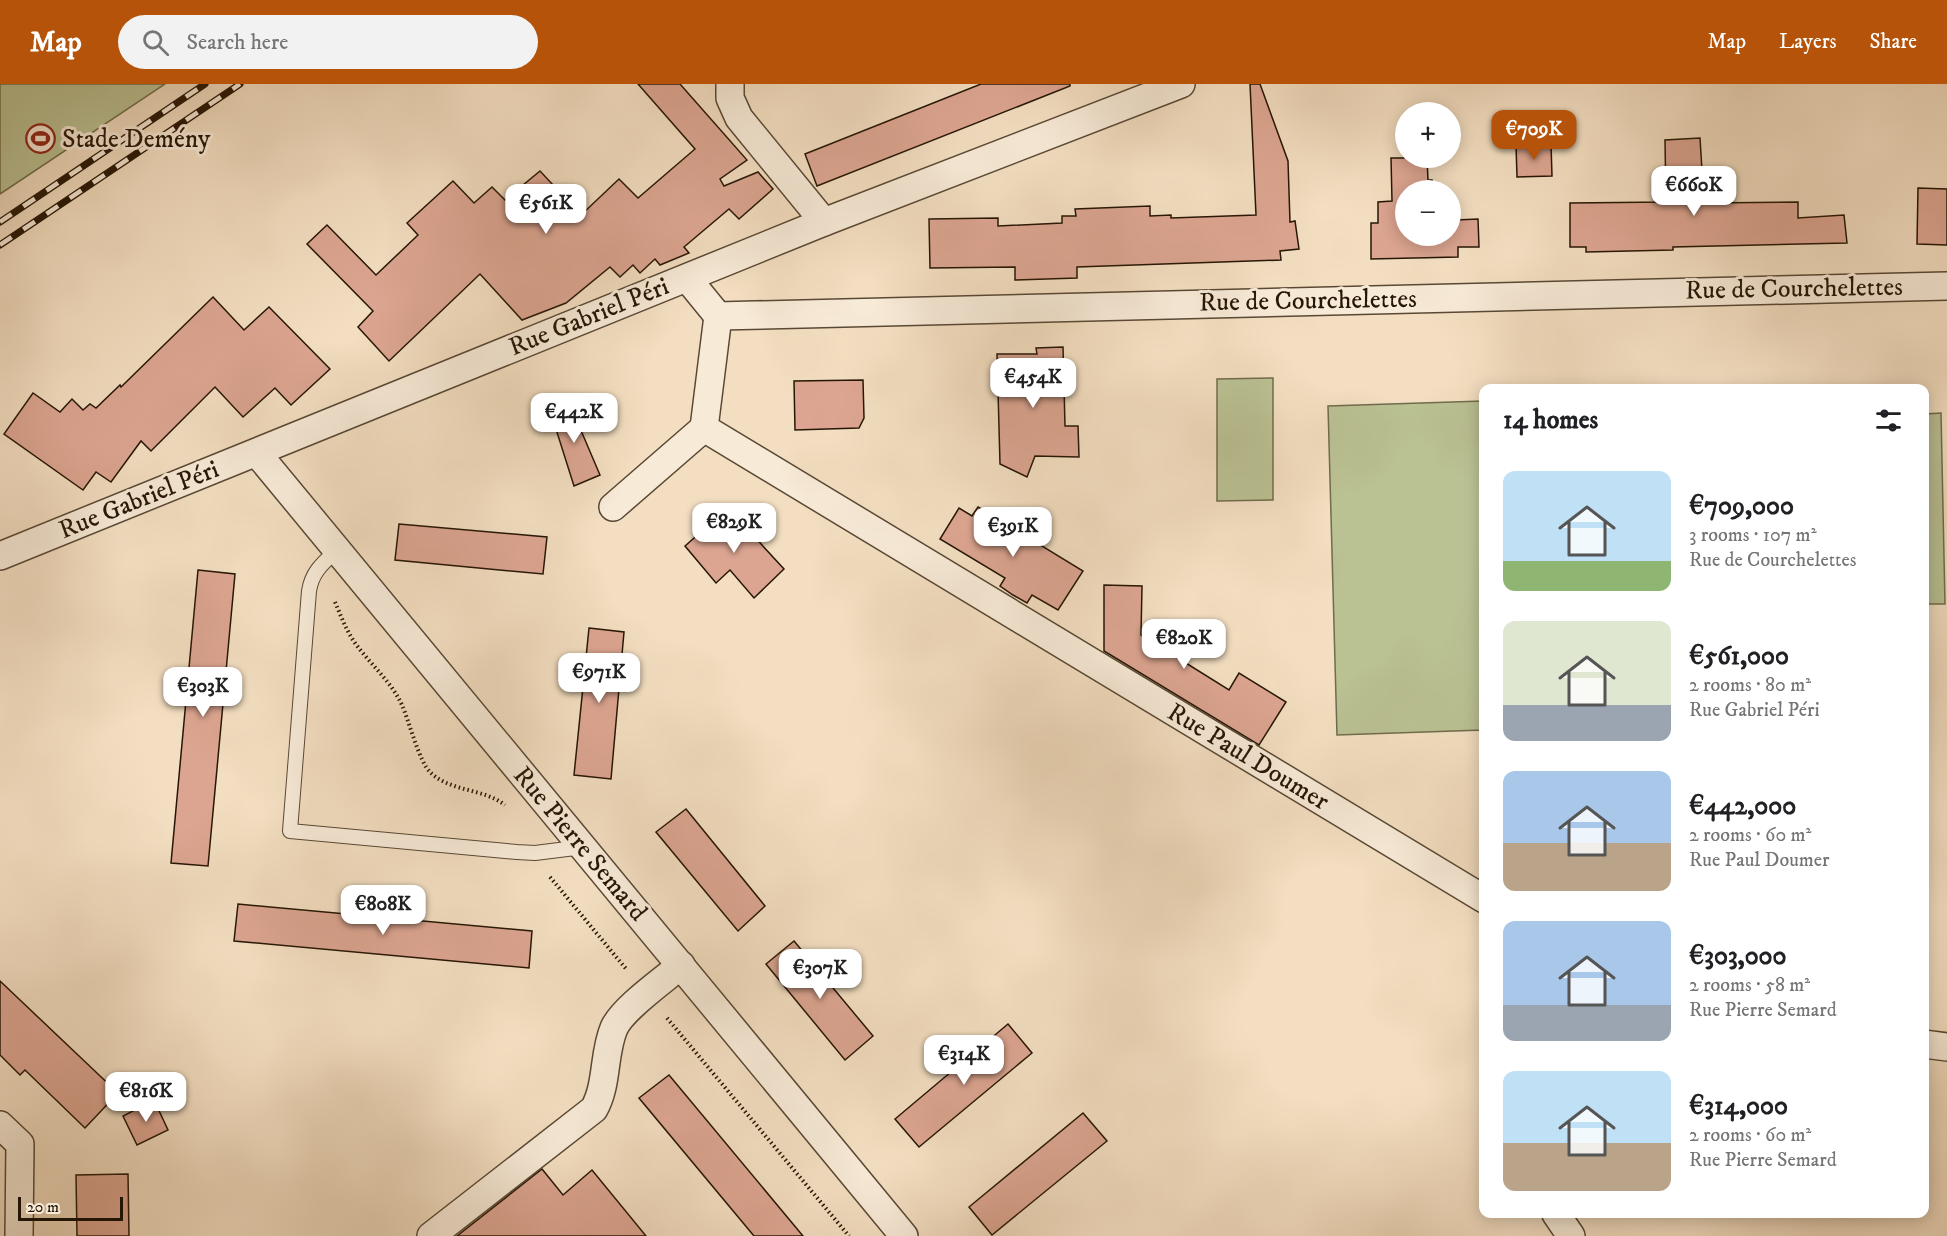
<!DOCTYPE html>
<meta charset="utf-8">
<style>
:root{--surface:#fff;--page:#f2f2f2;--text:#202124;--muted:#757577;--accent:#b45309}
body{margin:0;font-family:"IM FELL DW Pica",serif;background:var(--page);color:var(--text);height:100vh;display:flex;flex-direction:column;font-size:22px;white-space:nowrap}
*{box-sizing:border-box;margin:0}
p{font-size:20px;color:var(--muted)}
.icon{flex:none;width:33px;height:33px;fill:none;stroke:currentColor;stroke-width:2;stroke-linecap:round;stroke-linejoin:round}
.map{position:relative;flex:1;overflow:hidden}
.side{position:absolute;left:1479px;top:300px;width:450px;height:834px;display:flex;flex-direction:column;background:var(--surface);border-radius:12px;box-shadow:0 3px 15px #0003}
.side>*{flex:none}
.controls{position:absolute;left:1395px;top:18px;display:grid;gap:12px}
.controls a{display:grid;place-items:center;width:66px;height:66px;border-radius:50%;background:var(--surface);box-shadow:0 3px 15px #0003;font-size:30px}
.scale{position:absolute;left:18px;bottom:15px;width:105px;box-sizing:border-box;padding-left:6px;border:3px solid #261605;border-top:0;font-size:16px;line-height:21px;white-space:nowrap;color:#261605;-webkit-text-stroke:4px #f7ead7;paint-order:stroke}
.price{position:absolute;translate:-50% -51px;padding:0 14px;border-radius:12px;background:#fff;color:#222;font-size:20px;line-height:39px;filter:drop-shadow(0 2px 3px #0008)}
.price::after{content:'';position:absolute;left:50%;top:36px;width:18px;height:14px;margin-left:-9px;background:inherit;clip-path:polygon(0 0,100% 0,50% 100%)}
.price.on{background:var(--accent);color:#fff}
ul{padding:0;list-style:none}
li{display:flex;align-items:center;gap:18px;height:150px;padding:0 24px}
li span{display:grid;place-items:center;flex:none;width:168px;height:120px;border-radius:12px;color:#555}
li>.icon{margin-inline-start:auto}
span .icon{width:72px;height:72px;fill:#fffc;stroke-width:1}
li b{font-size:26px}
h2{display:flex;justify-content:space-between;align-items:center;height:72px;padding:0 24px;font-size:26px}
header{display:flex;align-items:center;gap:36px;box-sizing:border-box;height:84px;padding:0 30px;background:var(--accent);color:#fff}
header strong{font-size:28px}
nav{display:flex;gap:33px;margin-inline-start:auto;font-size:21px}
.search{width:420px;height:54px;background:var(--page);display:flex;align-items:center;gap:15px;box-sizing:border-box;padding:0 21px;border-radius:33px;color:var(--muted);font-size:22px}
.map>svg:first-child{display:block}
</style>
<header>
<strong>Map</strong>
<div class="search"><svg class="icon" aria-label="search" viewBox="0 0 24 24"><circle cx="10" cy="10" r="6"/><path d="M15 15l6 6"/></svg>Search here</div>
<nav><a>Map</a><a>Layers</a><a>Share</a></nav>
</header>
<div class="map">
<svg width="1947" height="1152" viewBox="0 0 1947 1152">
<rect width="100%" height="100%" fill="#f3dec1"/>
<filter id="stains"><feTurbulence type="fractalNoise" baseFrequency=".00333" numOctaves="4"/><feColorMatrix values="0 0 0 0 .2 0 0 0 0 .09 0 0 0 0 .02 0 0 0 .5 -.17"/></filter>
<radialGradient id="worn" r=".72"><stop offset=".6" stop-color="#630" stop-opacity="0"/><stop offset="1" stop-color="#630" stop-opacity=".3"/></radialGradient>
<!-- green -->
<g fill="#bac193" stroke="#706c4c" stroke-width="1.5">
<polygon points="0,0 165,0 0,110"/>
<polygon points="1273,294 1273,416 1217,417 1217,295"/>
<polygon points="1483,317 1483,646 1337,651 1328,322"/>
<polygon points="1941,329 1945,520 1925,520 1925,330"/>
</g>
<!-- building -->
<g fill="#dca591" stroke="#261605" stroke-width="1.5">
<polygon points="638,0 680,0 747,76 720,95 724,102 758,88 773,105 739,135 729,125 684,163 689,169 660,181 655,175 640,189 633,181 620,193 610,183 566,219 522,236 480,190 389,277 358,243 373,227 307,160 327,141 376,191 418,151 407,139 453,97 474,119 492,103 505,116 540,87 581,131 619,95 638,114 695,65"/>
<polygon points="981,0 1070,0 1070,2 817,102 805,70"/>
<polygon points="1250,0 1260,0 1288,77 1290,138 1295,137 1299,165 1280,167 1281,176 1077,183 1077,194 1015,196 1015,183 930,184 929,135 998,134 998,142 1062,139 1062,132 1076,132 1075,125 1150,122 1150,132 1171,131 1171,134 1256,131"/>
<polygon points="1700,54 1704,119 1798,118 1798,134 1844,131 1847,159 1673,163 1673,166 1586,168 1586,163 1570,163 1570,119 1666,118 1665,56"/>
<polygon points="1551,60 1552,92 1517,93 1516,61"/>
<polygon points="1391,74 1427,74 1428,96 1432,96 1432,106 1406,106 1406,152 1450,152 1450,115 1456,115 1456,136 1478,135 1479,163 1458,163 1458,173 1371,175 1371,139 1378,139 1378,118 1392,117"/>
<polygon points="1918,104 1947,105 1947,161 1917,160"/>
<polygon points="213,213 244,246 269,223 330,285 291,321 275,304 243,333 215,303 151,367 141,357 111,398 96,388 83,406 4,350 33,309 60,328 72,315 83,326 90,320 96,324 120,301 121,303"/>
<polygon points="1063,263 1065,342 1078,342 1079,373 1035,372 1027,393 1000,380 997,270 1037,270 1036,264"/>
<polygon points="863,296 864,334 859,344 795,346 794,297"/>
<polygon points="568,316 600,391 574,402 549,323"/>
<polygon points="978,423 1083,487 1058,526 1032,511 1027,519 1013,511 1000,502 1005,494 940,455 959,424 972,432"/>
<polygon points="728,424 784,485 754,514 730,486 716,499 685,462"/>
<polygon points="399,440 547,453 543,490 395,476"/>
<polygon points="198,486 235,490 208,782 171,779"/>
<polygon points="1104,501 1142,502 1141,551 1229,606 1239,589 1286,618 1259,661 1104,567"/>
<polygon points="589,544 624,548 611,695 574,691"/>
<polygon points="686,725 765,822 738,847 656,748"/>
<polygon points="238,820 532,847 529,884 234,857"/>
<polygon points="794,857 873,952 845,976 766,880"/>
<polygon points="0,897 118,1009 85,1044 25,986 20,991 0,971"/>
<polygon points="1008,940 1032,969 919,1063 895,1035"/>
<polygon points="669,991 803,1152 754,1152 639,1014"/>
<polygon points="154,1016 168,1046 137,1061 123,1032"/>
<polygon points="1083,1029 1107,1057 992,1151 969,1123"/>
<polygon points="542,1085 563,1111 592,1086 646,1152 457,1152"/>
<polygon points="128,1090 129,1152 77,1152 76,1091"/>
</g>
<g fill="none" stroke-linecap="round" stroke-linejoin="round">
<defs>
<path id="service" d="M336 467C322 480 312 488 309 507L290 747 517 768 535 769 583 763"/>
<g id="minor">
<polyline points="730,0 730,14 739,34 824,138"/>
<polyline points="687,194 718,232 1947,202"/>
<polyline points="718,232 704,344 1484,815"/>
<polyline points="257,369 904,1152"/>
<polyline points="613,423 704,344"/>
<polyline points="0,472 824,138 1181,0"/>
<polyline points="1924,960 1947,963"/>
<polyline points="0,1041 20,1060 19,1152"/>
<polyline points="1556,1130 1571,1152"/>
<path d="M431 1152 594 1025C608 1000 603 970 614 944 623 924 664 896 681 881"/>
</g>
</defs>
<!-- service casing -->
<use href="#service" stroke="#594834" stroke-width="16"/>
<!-- minor casing -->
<use href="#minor" stroke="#594834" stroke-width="30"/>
<!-- path -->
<g stroke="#261605" stroke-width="4" stroke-dasharray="1.5 3" stroke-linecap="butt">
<path d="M335 518C341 532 346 546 355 559 370 580 391 597 402 621 409 637 419 677 430 688 450 708 483 704 505 721"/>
<polyline points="550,793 627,886"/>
<polyline points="667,934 849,1152"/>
</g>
<!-- service -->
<use href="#service" stroke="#f7ead7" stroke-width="14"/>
<!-- minor -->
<use href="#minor" stroke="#f7ead7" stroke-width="27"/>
<defs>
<g id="rail">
<polyline points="0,138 205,0"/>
<polyline points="0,161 240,0"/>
</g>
</defs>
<!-- rail casing -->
<use href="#rail" stroke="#261605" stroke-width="7"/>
<!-- rail -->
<use href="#rail" stroke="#f7ead7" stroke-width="4.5" stroke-dasharray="14" stroke-linecap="butt"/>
</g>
<!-- icons -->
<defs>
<symbol id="stadium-ring" viewBox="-11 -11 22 22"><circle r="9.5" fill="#f7ead7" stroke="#8f2418" stroke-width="1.5"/><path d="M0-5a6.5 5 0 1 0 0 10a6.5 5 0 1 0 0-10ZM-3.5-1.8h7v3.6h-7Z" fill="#8f2418"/></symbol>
</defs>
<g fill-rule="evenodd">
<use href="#stadium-ring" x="24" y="38" width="33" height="33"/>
</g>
<g text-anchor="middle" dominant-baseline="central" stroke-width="6" stroke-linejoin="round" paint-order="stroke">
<!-- poi labels -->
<g font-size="26" fill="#261605" stroke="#f7ead7" text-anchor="start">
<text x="62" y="55">Stade Demény</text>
</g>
<!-- street labels -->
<g font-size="26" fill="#261605" stroke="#f7ead7">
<text transform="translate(1794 205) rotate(-1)">Rue de Courchelettes</text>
<text transform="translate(1308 217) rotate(-1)">Rue de Courchelettes</text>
<text transform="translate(589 233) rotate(-22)">Rue Gabriel Péri</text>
<text transform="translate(139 416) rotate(-22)">Rue Gabriel Péri</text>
<text transform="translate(1248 673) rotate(31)">Rue Paul Doumer</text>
<text transform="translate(580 760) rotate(50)">Rue Pierre Semard</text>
</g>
</g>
<rect width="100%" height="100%" filter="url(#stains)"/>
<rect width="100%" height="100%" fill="url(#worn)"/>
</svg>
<div class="controls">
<a>+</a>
<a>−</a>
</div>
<div class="scale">20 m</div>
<b class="price on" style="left:1534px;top:77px">€709K</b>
<b class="price" style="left:1694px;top:133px">€660K</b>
<b class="price" style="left:546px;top:151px">€561K</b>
<b class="price" style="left:1033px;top:325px">€454K</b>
<b class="price" style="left:574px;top:360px">€442K</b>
<b class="price" style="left:734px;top:470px">€829K</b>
<b class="price" style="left:1013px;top:474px">€391K</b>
<b class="price" style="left:1184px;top:586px">€820K</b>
<b class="price" style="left:599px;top:620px">€971K</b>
<b class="price" style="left:203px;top:634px">€303K</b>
<b class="price" style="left:383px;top:852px">€808K</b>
<b class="price" style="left:820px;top:916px">€307K</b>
<b class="price" style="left:964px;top:1002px">€314K</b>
<b class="price" style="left:146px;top:1039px">€816K</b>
<section class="side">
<h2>14 homes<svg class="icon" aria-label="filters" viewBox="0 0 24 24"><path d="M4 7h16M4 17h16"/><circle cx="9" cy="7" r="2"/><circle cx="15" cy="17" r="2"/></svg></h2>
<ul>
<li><span style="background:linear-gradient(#bfe0f5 75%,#8fb573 0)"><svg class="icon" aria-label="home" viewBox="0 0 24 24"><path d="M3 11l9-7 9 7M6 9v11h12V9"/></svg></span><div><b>€709,000</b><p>3 rooms · 107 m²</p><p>Rue de Courchelettes</p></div></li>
<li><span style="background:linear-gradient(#dfe7d0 70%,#9aa5b1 0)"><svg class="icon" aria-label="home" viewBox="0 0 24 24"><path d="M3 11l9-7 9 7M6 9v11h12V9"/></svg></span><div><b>€561,000</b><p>2 rooms · 80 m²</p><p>Rue Gabriel Péri</p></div></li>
<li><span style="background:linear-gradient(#a9c7e8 60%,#b9a48a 0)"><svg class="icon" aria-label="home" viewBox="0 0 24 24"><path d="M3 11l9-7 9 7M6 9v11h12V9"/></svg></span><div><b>€442,000</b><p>2 rooms · 60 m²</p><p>Rue Paul Doumer</p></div></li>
<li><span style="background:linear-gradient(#a9c7e8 70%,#9aa5b1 0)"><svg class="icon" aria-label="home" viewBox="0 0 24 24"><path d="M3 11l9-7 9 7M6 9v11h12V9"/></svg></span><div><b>€303,000</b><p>2 rooms · 58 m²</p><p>Rue Pierre Semard</p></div></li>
<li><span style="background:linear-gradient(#bfe0f5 60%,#b9a48a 0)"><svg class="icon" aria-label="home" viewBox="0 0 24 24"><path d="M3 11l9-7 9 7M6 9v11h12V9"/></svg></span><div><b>€314,000</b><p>2 rooms · 60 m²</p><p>Rue Pierre Semard</p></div></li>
</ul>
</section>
</div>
